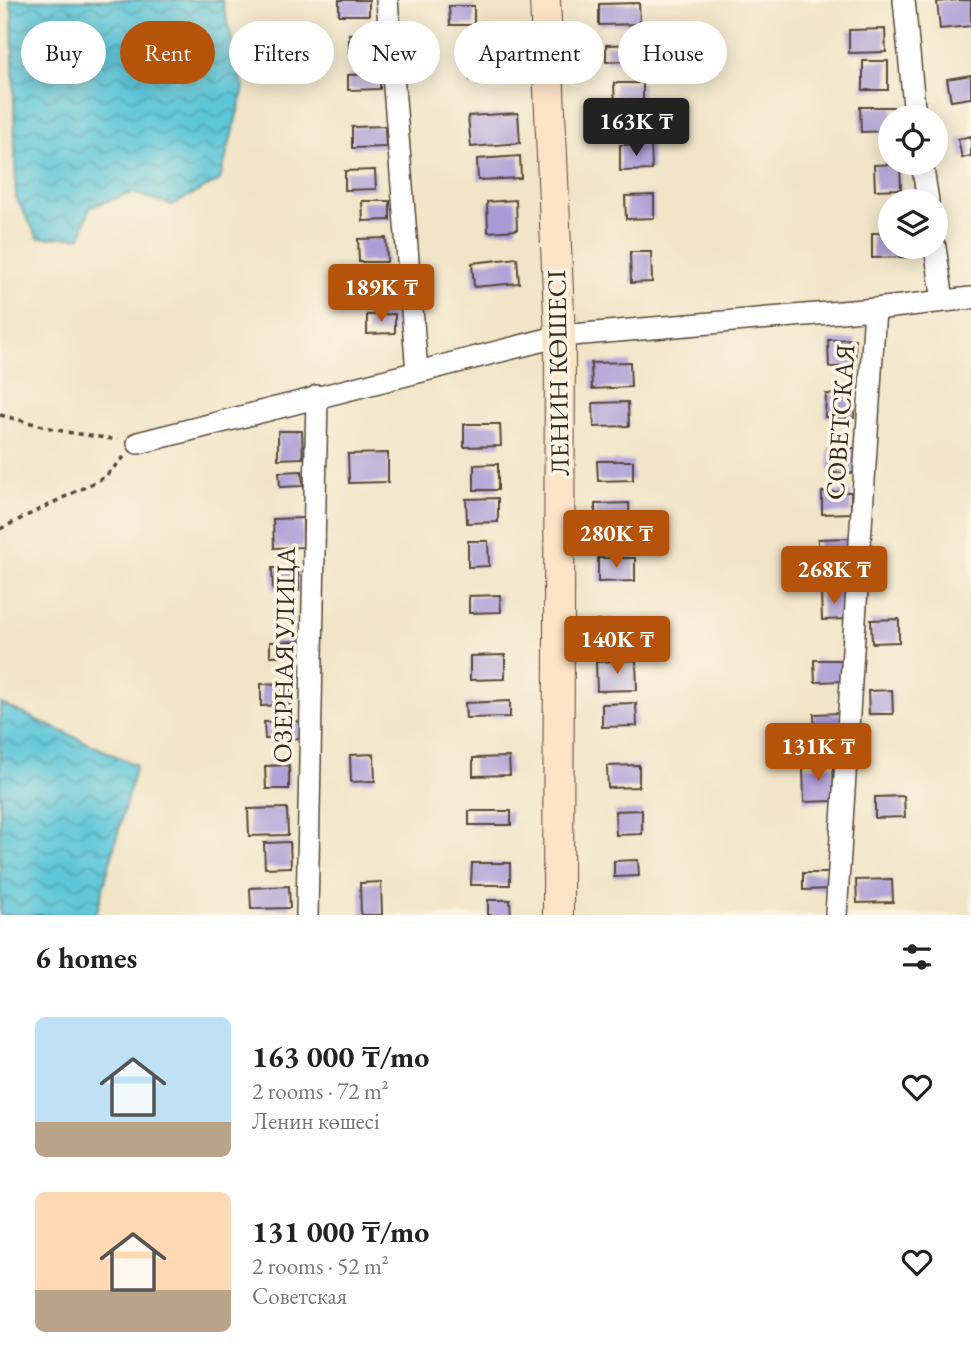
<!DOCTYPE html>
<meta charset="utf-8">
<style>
:root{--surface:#fff;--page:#f6f6f6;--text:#222;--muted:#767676;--accent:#b45309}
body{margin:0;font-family:"EB Garamond",serif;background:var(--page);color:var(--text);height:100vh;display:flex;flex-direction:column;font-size:26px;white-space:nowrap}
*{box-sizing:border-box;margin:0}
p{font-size:23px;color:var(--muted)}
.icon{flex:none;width:38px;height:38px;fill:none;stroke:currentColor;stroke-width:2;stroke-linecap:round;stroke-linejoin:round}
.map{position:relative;height:915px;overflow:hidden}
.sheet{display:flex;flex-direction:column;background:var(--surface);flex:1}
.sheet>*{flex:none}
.hud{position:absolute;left:21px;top:21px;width:929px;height:63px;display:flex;gap:14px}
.tools{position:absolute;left:878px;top:105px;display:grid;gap:14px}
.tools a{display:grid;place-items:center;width:70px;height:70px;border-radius:50%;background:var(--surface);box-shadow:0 4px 18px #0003;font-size:35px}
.price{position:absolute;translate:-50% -60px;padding:0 16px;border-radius:7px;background:var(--accent);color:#fff;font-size:23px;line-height:46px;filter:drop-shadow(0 2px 4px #0008)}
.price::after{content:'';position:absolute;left:50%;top:42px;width:21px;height:16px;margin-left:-10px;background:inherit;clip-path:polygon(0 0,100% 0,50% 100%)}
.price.active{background:#222;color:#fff}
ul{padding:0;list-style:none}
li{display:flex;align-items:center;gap:21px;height:175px;padding:0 35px}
li span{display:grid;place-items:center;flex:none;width:196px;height:140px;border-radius:10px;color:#555}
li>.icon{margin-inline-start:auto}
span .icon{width:84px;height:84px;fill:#fffc;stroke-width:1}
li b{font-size:30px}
h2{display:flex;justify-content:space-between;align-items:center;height:84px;padding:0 35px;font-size:30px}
.tag{padding:0 24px;border-radius:32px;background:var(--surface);box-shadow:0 4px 18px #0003;font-size:24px;line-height:63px}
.tag.active{background:var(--accent);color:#fff}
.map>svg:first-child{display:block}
</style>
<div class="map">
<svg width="971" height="915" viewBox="0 0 971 915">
<defs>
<pattern id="water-waves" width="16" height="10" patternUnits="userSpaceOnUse" patternTransform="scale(1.75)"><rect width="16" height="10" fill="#5dc6d9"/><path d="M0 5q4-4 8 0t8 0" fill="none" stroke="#4ea1af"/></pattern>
</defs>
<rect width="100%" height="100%" fill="#fcf5e5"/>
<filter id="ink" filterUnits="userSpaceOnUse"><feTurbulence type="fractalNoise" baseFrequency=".0143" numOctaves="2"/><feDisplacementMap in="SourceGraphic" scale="14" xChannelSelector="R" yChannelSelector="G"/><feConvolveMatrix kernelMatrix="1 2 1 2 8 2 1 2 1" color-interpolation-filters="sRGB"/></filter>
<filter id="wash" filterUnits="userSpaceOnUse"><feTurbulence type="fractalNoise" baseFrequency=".00686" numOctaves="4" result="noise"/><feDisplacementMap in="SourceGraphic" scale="28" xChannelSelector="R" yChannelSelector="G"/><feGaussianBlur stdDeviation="1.57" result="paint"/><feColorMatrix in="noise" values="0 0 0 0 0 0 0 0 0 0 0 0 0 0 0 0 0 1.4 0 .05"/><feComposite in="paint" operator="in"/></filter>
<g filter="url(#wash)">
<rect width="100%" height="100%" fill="#f1e4c7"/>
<!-- water -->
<g fill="url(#water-waves)" stroke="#4c787c" stroke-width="2">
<polygon points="9,0 222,0 244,88 220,180 172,205 132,193 90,207 81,237 38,238 16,198 12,11"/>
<polygon points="0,703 136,765 96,915 0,915"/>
</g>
<g id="blocks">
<!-- building -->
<g fill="#aa9bd6">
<rect x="339" y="0" width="30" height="15"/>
<polygon points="957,0 971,0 971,26 940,29 937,2"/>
<polygon points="639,3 640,24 599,25 599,4"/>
<polygon points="449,6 474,6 474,25 450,25"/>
<polygon points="885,29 886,52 849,53 849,30"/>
<polygon points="371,33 371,51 349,52 349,34"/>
<polygon points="648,44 649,60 606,62 606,45"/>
<polygon points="515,53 516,78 470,80 469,54"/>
<rect x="863" y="61" width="25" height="29"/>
<polygon points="380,74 380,89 348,90 348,75"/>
<polygon points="971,75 971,98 951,101 947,79"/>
<polygon points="614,83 643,83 643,106 615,107"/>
<polygon points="860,107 893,107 893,117 891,117 891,131 861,132"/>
<polygon points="518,113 520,143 471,147 468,116"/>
<polygon points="385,126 386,147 352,148 352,127"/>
<polygon points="971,136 971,156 962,158 958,139"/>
<polygon points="651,144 652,170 620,171 620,145"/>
<polygon points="520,156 521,178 478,180 477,159"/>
<polygon points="900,164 901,189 875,190 874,165"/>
<polygon points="375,170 376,189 345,190 345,171"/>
<polygon points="654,195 654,218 626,219 625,196"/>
<polygon points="516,200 517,230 488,232 487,202"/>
<polygon points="362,201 390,201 390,220 363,221"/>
<polygon points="872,233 891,233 891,247 909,247 909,257 872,258"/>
<polygon points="386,238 387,262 359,262 358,239"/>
<polygon points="630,252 651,252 652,282 631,283"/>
<polygon points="517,258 519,283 474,287 472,263"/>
<polygon points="364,279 392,279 392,293 364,294"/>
<polygon points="395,314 395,333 367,334 367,315"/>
<polygon points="855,339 856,366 829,367 828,340"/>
<polygon points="630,362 631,387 592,389 591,363"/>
<polygon points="826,394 855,395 854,418 825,417"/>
<polygon points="628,402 629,426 594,427 593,403"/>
<polygon points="464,424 500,424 501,446 464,447"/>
<polygon points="278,431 302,431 303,458 278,459"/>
<polygon points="828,448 856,448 857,473 829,473"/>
<polygon points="388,453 388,482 349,483 348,454"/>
<polygon points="597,461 633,461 633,480 598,481"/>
<polygon points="498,464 498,490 474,490 474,465"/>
<polygon points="302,471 303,486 280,487 279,472"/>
<polygon points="822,492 851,492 851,513 822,514"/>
<polygon points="498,498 498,522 467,523 466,499"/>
<polygon points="629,503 630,536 596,537 595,504"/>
<polygon points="303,518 303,547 274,548 273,519"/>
<polygon points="850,538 851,564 818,565 818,539"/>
<polygon points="468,541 488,541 489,566 468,567"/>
<polygon points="598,558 635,558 635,581 598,582"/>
<polygon points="272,568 298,568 299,590 273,590"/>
<polygon points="847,593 848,619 822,620 821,594"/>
<polygon points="500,595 501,612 469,613 469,596"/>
<polygon points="899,619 899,642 872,643 871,620"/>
<polygon points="626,620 627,645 597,646 596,621"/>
<polygon points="306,641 307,655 270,656 270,642"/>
<polygon points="505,655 505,679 470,680 470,656"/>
<polygon points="636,660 637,690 597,691 596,662"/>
<polygon points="814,660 844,660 845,681 815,682"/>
<polygon points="290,683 291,705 261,706 261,684"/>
<polygon points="892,690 893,714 869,714 868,691"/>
<polygon points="510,701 510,717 466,718 465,703"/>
<polygon points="636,703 637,726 602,727 602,704"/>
<polygon points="841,713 841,741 815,742 814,714"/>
<polygon points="307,721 307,738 265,739 264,722"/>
<polygon points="374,754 375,781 351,782 350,755"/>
<polygon points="509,757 510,775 473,776 473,758"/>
<polygon points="289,765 289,789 266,789 265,766"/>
<polygon points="639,765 639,787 608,788 607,766"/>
<polygon points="833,765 834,801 804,802 803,766"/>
<polygon points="904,796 905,817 875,818 875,797"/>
<polygon points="287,808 288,835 249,836 248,809"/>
<polygon points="642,810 642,834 616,835 615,811"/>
<rect x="469" y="811" width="42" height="14"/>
<polygon points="290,842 291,867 265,868 264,843"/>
<polygon points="638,860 639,876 614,877 614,861"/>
<polygon points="472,863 510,863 510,885 471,885"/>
<polygon points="803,873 832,873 832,889 803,890"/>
<polygon points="892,879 893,902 857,903 856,880"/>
<polygon points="381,882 382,915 361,915 360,883"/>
<polygon points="289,886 290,908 251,909 250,888"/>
<polygon points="488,900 510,900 511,915 488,915"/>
</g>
</g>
</g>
<g filter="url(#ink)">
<use href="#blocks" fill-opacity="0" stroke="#564637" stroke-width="2"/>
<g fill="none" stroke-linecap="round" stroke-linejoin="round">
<defs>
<g id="street">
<polyline points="387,0 417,372"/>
<polyline points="904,0 915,117"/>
<polyline points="922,163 928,201"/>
<polyline points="935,247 943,300"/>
<polyline points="138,443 560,336 875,309 971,298"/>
<polyline points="307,915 317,396"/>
<polyline points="836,915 875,309"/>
</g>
<polyline id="secondary" points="545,0 560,336 558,915"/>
</defs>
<!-- street casing -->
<use href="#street" stroke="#564637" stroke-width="24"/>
<!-- secondary casing -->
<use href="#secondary" stroke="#564637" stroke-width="32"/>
<!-- path -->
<g stroke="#564637" stroke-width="3.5" stroke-dasharray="5 5" stroke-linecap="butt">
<polyline points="0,415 66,432 118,440"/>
<polyline points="0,529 105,477 124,457"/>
</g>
<!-- street -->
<use href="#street" stroke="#fff" stroke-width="21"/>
<!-- secondary -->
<use href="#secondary" stroke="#fee4c6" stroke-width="30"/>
</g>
</g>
<g text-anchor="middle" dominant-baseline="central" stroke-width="7" stroke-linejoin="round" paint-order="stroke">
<!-- street labels -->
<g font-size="26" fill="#3b2a1e" stroke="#fcf5e5">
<text transform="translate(558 373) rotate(-91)">ЛЕНИН КӨШЕСІ</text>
<text transform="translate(840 422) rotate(-86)">СОВЕТСКАЯ</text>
<text transform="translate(284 655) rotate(-89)">ОЗЕРНАЯ УЛИЦА</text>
</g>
</g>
</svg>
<div class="tools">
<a><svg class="icon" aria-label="locate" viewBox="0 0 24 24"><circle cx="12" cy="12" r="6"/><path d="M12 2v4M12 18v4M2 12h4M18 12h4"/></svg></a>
<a><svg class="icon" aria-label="layers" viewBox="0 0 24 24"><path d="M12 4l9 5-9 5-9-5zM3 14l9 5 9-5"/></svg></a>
</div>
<b class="price active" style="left:636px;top:158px">163K ₸</b>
<b class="price" style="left:381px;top:324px">189K ₸</b>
<b class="price" style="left:616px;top:570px">280K ₸</b>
<b class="price" style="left:834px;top:606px">268K ₸</b>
<b class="price" style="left:617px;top:676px">140K ₸</b>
<b class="price" style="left:818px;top:783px">131K ₸</b>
<div class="hud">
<a class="tag">Buy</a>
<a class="tag active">Rent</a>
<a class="tag">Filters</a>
<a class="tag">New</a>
<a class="tag">Apartment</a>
<a class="tag">House</a>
</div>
</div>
<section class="sheet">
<h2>6 homes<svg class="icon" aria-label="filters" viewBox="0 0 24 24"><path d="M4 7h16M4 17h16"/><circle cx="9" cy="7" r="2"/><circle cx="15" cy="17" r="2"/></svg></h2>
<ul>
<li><span style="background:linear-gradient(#bfe0f5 75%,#b9a48a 0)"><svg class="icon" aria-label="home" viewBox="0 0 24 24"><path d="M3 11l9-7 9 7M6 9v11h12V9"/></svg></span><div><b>163 000 ₸/mo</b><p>2 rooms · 72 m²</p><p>Ленин көшесі</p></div><svg class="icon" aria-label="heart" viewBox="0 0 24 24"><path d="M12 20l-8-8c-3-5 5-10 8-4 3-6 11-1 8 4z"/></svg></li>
<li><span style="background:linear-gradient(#ffd9b3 70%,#b9a48a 0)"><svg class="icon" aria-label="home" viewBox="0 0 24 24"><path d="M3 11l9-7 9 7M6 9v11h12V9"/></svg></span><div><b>131 000 ₸/mo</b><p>2 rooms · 52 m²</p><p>Советская</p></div><svg class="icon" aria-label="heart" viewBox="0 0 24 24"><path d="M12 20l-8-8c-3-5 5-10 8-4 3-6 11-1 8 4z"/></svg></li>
</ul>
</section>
